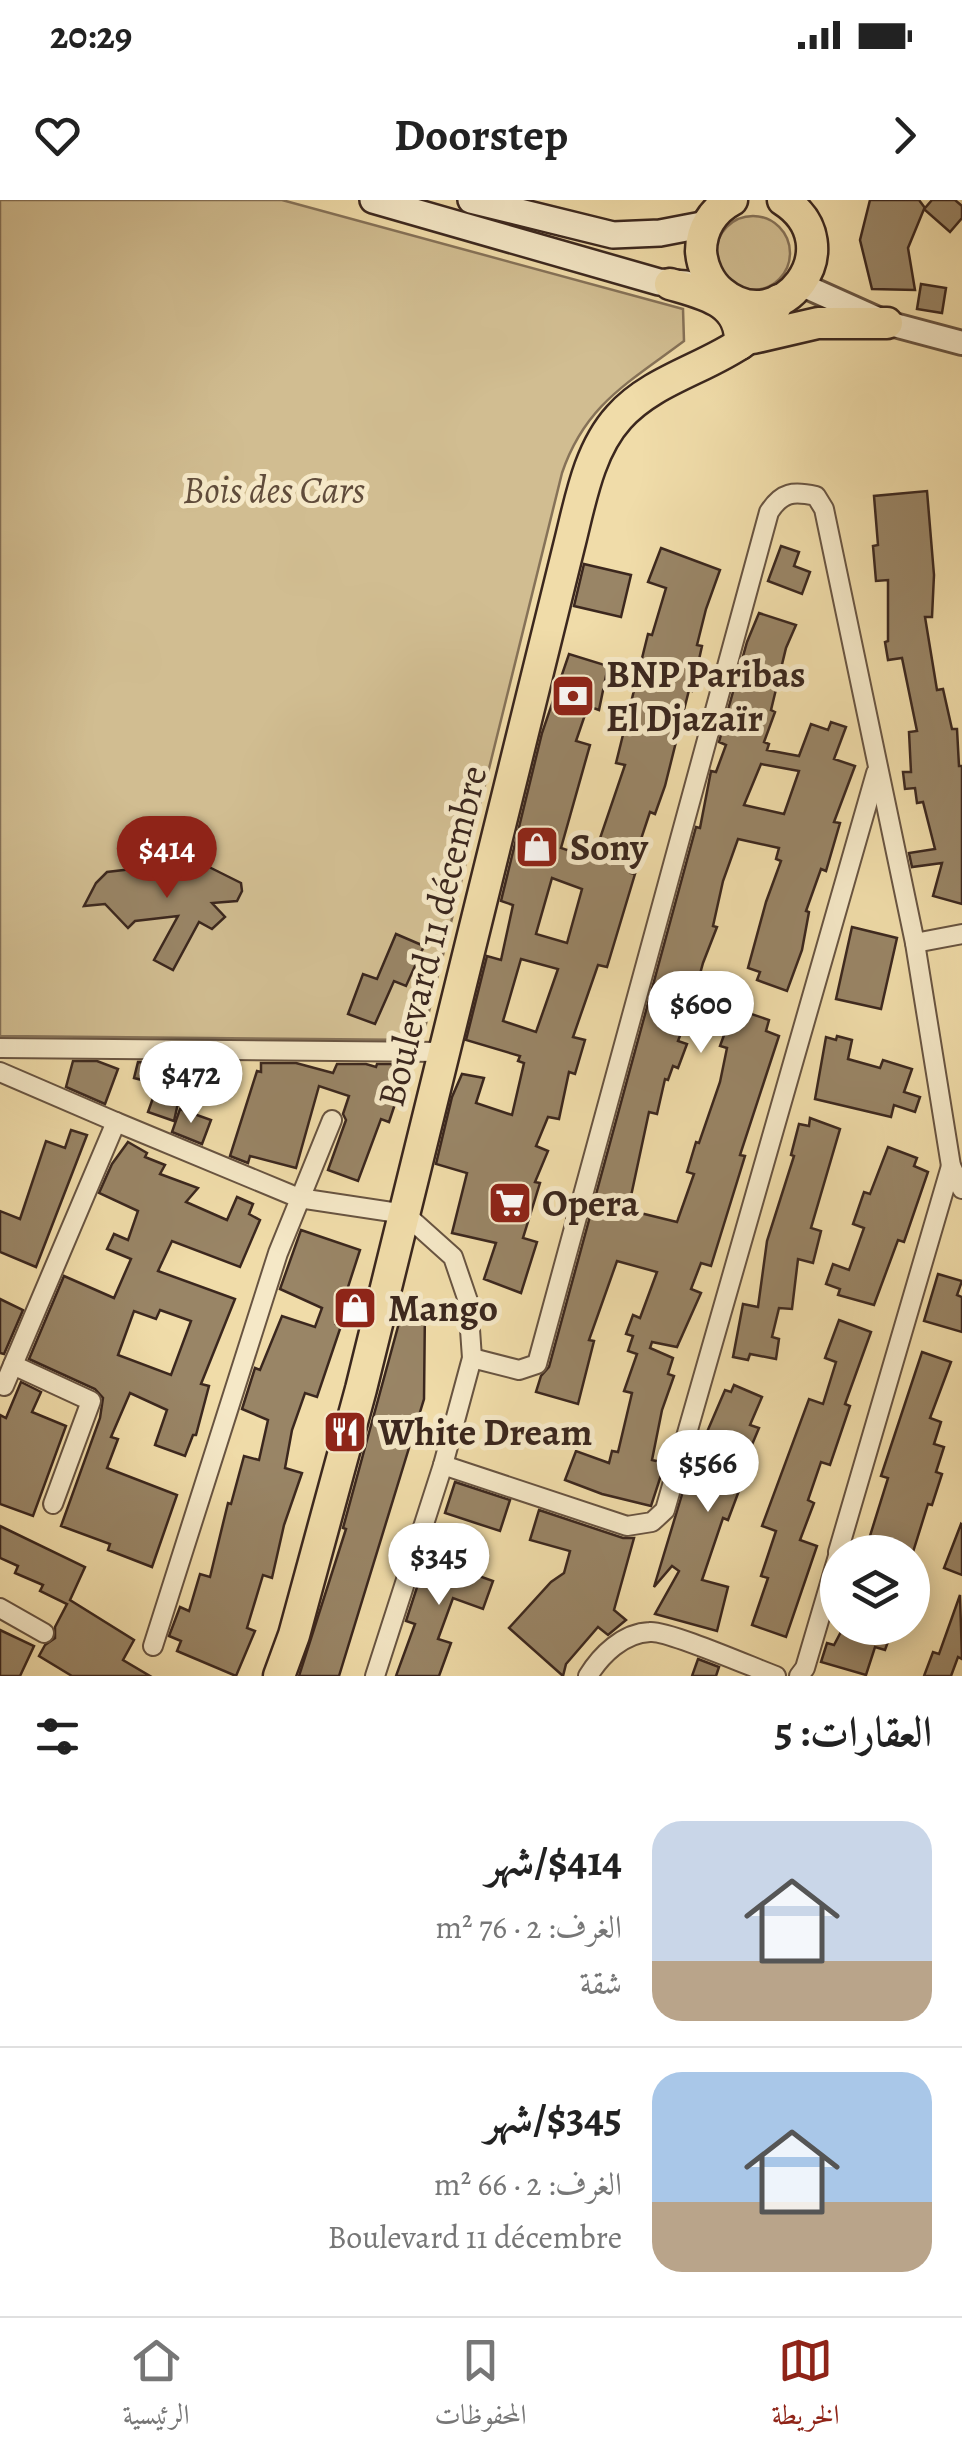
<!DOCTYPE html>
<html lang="ar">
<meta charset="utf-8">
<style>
:root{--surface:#fff;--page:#f6f6f6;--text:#222;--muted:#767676;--line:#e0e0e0;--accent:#8f2418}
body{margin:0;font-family:Alegreya,Amiri,serif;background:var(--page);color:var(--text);direction:rtl;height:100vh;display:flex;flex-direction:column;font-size:38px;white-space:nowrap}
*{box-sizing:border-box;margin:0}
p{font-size:32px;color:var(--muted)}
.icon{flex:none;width:55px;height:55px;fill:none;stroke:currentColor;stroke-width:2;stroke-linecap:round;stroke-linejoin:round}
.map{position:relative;height:1476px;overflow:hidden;direction:ltr}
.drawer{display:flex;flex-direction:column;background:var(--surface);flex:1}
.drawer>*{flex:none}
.controls{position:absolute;left:820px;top:1335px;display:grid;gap:20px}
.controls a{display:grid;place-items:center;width:110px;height:110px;border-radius:50%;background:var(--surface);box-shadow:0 5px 25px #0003;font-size:50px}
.price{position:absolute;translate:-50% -85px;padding:0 22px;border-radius:35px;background:#fff;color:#222;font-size:32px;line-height:65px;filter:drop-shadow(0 2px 5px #0008)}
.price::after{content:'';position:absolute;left:50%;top:60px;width:30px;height:22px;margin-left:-15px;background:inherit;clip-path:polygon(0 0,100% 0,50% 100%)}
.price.selected{background:var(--accent);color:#fff}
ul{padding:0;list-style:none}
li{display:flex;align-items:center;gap:30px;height:250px;padding:0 30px}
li+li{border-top:2px solid var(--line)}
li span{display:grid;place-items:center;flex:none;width:280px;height:200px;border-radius:30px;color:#555}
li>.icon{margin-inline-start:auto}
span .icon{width:120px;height:120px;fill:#fffc;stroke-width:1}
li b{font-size:42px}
h2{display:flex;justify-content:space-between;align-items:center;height:120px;padding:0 30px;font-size:42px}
.status{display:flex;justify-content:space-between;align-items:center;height:70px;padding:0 50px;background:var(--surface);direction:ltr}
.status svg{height:28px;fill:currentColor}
header{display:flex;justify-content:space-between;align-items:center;height:130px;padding:0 30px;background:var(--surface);font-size:45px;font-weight:700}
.dock{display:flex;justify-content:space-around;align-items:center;height:140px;border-top:2px solid var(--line);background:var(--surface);font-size:28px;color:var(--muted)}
.dock a{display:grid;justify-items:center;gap:5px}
.dock .selected{color:var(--accent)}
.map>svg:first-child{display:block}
</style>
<div class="status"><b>20:29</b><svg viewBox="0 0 49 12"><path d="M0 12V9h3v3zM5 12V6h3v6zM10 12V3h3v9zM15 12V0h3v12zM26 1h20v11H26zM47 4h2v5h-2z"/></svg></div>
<header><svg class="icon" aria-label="forward" viewBox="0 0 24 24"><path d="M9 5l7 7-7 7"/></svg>Doorstep<svg class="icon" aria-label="heart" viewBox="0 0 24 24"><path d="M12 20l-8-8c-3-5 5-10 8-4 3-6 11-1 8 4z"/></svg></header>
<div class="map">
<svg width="962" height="1476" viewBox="0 0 962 1476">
<rect width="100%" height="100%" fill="#f0dca9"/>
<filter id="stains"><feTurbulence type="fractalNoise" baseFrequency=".002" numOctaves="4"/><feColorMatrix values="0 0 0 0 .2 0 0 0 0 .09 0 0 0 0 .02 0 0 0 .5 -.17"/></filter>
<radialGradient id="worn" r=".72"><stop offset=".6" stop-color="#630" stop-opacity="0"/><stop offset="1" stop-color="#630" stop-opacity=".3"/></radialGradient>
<!-- green -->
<g fill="#d1bd91" stroke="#867258" stroke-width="2.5">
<path d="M0 0H282L683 109 684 141C628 183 585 205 562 273L422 840 0 836Z"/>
<circle cx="753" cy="53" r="37"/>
</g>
<!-- building -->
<g fill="#998566" stroke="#3b271e" stroke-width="2.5" fill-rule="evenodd">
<polygon points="870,0 919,0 925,8 932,0 955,0 962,6 962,18 950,32 924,9 908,48 915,90 872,89 860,40"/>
<polygon points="921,84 946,88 942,113 917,109"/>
<polygon points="927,291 934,375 932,417 925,417 937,490 943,489 952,529 957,529 959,566 962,566 962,704 933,696 942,663 912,667 909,653 935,649 923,602 917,603 915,588 905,589 903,572 911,572 909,532 917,531 902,458 888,460 885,442 888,441 888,380 876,381 873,346 878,345 874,296"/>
<polygon points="781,346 799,352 794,366 810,372 802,394 768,381"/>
<path d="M661 348 720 370 706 409 697 445 702 446 692 491 689 490 665 586 655 614 650 612 640 642 631 673 635 674 607 767 598 765 573 837 585 840 575 874 569 872 559 919 548 917 536 946 548 951 535 982 540 983 523 1038 537 1042 521 1093 484 1079 496 1043 452 1033 467 973 436 964 452 897 462 874 484 878 476 903 512 915 524 863 518 861 520 856 466 840 487 756 501 760 513 705 501 701 542 533 569 454 608 466 599 510 588 506 576 541 590 545 561 648 593 659 625 565 616 563 648 434 652 435 666 388 648 382ZM552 678 582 689 567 743 536 734ZM521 759 558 769 536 832 503 821Z"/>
<polygon points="584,364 631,375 621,417 574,406"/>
<path d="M759 413 796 425 786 448 771 510 775 512 764 542 769 544 767 550 799 556 811 524 828 530 831 522 846 527 834 559 855 566 834 622 840 623 826 671 821 669 806 711 809 712 802 750 787 791 757 780 760 772 748 768 766 702 781 661 776 659 779 648 738 639 723 681 713 726 717 727 703 763 697 785 699 786 678 841 687 844 678 868 673 866 668 880 665 879 657 914 649 912 628 1010 677 1022 694 974 687 972 696 942 699 943 720 882 727 848 720 846 734 808 769 820 766 831 779 836 740 955 745 956 711 1066 701 1063 691 1089 701 1093 677 1147 652 1142 650 1148 673 1158 668 1174 674 1176 662 1210 652 1260 665 1263 651 1306 602 1294 565 1280 576 1251 609 1263 612 1251 618 1252 632 1193 624 1191 637 1154 628 1151 633 1136 626 1134 633 1115 640 1118 657 1072 617 1061 589 1140 594 1141 578 1204 536 1192 541 1176 549 1167 696 627 700 628 711 571 716 572 726 545 719 542 747 442ZM761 564 799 571 784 614 744 605Z"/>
<polygon points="195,660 241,683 242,691 237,701 212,703 225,717 212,729 199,722 173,770 154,760 178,716 135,721 128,728 105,704 84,706 96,683 107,672 149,667 154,662 180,675"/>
<polygon points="852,727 897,738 881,809 836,799"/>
<polygon points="396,734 424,746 406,786 394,781 375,824 348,814 363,774 377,779"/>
<polygon points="837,836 852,840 848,859 880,868 883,860 912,869 904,892 920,897 915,912 894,905 891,917 815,899 826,837 836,840"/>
<polygon points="73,861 97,861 118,869 105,904 66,887"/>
<polygon points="138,862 231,863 232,863 224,885 184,876 174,921 148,912 158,884 134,878"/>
<polygon points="261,863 296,863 333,873 337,864 366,864 376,867 377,864 396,864 392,879 402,883 389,922 381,919 358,981 328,970 346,920 343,914 349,896 319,886 296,968 250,956 248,963 230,956 257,871 261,872"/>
<polygon points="180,909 211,920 202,944 172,932"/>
<polygon points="810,918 840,929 811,1028 821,1031 813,1063 798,1059 792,1109 779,1108 772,1137 779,1139 776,1159 750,1154 748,1160 733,1157 743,1104 758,1107 767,1041 794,956 791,955 799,924 809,926"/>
<polygon points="71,930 87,935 36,1067 0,1052 0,1011 20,1019 46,941 65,948"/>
<path d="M128 942 147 953 145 957 165 965 160 974 198 988 186 1002 227 1020 237 997 253 1004 249 1014 260 1020 240 1067 172 1041 158 1071 235 1099 201 1184 209 1186 196 1235H193L185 1256 155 1245 167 1210 130 1193 111 1237 118 1239 107 1268 177 1295 152 1367 108 1350 110 1344 61 1326 100 1218 103 1198 95 1189 29 1159 64 1076 114 1098 131 1059 107 1049 114 1034 128 1040 138 1011 99 993 112 964ZM160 1110 191 1121 171 1175 118 1155 134 1111 156 1119Z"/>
<polygon points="888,947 917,958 914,966 928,972 904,1042 898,1040 874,1105 838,1095 840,1089 826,1084 833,1064 849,1070 864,1028 853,1024 864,992 870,994"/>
<polygon points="301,1030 360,1050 336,1124 341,1126 317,1197 305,1193 292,1230 285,1268 302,1273 284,1325 272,1378 263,1375 247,1428 255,1431 236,1476 177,1451 181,1441 169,1436 180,1407 189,1411 200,1374 210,1377 228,1303 231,1304 244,1256 259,1260 268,1220 242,1209 255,1168 260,1170 282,1116 315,1127 322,1108 280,1089"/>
<polygon points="938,1074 962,1081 957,1095 962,1097 962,1132 924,1121"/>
<polygon points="0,1099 23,1110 4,1154 0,1153"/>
<polygon points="405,1101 425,1106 424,1199 339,1476 299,1476 346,1329 343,1328"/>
<polygon points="839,1120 871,1132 845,1204 850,1206 830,1265 821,1262 808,1300 814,1303 800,1340 817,1346 786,1437 752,1425 768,1378 761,1376 776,1331 762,1326 809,1199 823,1204 836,1162 825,1158"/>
<polygon points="922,1152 951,1162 930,1218 941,1222 934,1244 944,1247 936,1272 942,1274 932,1305 928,1304 913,1352 865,1352 888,1278 881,1276"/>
<polygon points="21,1182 41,1192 32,1212 66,1226 33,1316 0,1304 0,1215 6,1218"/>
<polygon points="734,1185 762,1197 750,1225 759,1228 738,1278 743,1280 728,1320 723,1318 702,1380 728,1387 717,1431 655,1414 679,1371 672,1366 654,1387 690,1268 702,1272 704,1266 710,1268 723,1239 707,1232 725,1190 731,1192"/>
<polygon points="455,1282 510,1300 500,1331 445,1313"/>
<polygon points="539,1310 623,1338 634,1338 614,1410 626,1420 608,1435 598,1427 566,1464 563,1476 509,1428 551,1382 564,1373 570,1351 530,1340"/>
<polygon points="961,1324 962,1325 962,1375 944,1368"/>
<polygon points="0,1326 85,1367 70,1400 134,1440 123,1460 150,1476 72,1476 39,1456 45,1445 55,1438 55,1427 67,1404 40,1391 43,1385 15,1373 18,1366 0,1358"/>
<polygon points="431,1344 481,1361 476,1375 493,1381 483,1409 453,1398 438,1439 451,1443 439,1476 396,1476 415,1424 406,1421"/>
<polygon points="960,1395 962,1459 958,1457 951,1476 924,1476 933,1452 939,1454"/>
<polygon points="843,1428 893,1428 885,1450 875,1447 866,1475 821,1462 827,1443 834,1445"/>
<polygon points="0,1430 34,1446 20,1476 0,1476"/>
<polygon points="698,1459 719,1467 716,1476 692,1476"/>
</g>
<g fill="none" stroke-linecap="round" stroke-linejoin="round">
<defs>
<g id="minor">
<polyline points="915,743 962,734"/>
<polyline points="0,848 444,852"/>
<polyline points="0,872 116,922"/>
<path d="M472 1158 519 1170 537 1164 769 312C782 292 793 291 816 296L824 309 915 743 951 966 962 989"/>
<polyline points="13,1165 91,1201 53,1304"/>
<polyline points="0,1184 4,1186 116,922 299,998 405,1014 453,1057 468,1101 472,1158 443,1265 375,1476"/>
<polyline points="443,1265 627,1326 652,1322 665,1310 876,573"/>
<polyline points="838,1352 951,966"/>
<polyline points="0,1408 44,1433"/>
<polyline points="153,1446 278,1053 332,920"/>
<path d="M588 1476C601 1455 623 1433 650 1432 667 1430 754 1468 776 1476"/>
<polyline points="799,1476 805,1468 838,1356"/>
</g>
<polyline id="tertiary" points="800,84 887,123 962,143"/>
<g id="secondary">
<polyline points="373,0 659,82 686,84"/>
<polyline points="471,0 613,35 660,33 707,24"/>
</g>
<g id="primary">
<path d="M670 84C704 94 742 101 740 144"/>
<polyline points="753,138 818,123 887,123"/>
<path d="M279 1476 294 1435 361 1189 569 346C580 303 588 251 619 217 664 166 751 163 779 100"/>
</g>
<path id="trunk" d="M732 0C713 10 701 29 701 51 702 66 709 82 721 92 780 142 854 46 783 0"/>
</defs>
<!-- minor casing -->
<use href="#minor" stroke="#685441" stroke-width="22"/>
<!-- tertiary casing -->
<use href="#tertiary" stroke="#685441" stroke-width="28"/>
<!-- secondary casing -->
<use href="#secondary" stroke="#3b271e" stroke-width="30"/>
<!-- primary casing -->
<use href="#primary" stroke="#3b271e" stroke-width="35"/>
<!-- trunk casing -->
<use href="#trunk" stroke="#3b271e" stroke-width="35"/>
<!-- minor -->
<use href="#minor" stroke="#f5e8c7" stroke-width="18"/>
<!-- tertiary -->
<use href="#tertiary" stroke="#f5e8c7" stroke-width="22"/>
<!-- secondary -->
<use href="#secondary" stroke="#f5e8c7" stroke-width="25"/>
<!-- primary -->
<use href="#primary" stroke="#f0dca9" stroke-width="30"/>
<!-- trunk -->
<use href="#trunk" stroke="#f0dca9" stroke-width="30"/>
</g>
<!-- icons -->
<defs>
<symbol id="bank-square" viewBox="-11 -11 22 22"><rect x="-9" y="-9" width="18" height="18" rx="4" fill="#8f2418" stroke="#f5e8c7"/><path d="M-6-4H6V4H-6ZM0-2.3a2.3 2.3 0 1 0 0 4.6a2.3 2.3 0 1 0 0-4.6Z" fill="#fff"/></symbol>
<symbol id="shop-square" viewBox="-11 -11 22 22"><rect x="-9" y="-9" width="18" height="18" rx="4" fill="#8f2418" stroke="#f5e8c7"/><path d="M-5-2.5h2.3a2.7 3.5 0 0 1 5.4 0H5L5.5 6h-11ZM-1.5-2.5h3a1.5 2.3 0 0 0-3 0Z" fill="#fff"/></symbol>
<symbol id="supermarket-square" viewBox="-11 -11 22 22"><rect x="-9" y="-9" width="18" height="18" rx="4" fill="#8f2418" stroke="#f5e8c7"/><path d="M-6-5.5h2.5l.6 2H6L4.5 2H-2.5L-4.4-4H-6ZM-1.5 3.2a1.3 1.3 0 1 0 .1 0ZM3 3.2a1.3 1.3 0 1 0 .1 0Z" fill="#fff"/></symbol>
<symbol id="restaurant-square" viewBox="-11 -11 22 22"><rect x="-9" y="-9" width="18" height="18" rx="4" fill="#8f2418" stroke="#f5e8c7"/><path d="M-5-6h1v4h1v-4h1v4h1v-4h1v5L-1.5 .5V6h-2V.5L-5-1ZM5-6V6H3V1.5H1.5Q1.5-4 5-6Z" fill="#fff"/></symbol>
</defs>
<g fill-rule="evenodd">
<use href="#bank-square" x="548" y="471" width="50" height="50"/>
<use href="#shop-square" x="512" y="622" width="50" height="50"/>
<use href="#supermarket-square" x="485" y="978" width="50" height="50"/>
<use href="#shop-square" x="330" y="1083" width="50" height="50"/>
<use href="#restaurant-square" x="320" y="1207" width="50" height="50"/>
</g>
<g text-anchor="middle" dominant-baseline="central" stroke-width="10" stroke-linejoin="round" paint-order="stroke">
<!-- park labels -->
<g font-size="38" font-style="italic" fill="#604c3b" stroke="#f5e8c7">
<text x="274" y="290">Bois des Cars</text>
</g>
<!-- poi labels -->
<g font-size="38" font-weight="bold" fill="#3b271e" stroke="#f5e8c7" text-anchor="start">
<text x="606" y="474">BNP Paribas<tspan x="606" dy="44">El Djazaïr</tspan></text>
<text x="570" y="647">Sony</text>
<text x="542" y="1003">Opera</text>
<text x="388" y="1108">Mango</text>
<text x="378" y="1232">White Dream</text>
</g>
<!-- street labels -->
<g font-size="38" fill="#3b271e" stroke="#f5e8c7">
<text transform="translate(432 736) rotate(-76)">Boulevard 11 décembre</text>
</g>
</g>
<rect width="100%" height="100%" filter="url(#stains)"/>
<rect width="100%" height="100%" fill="url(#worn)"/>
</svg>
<div class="controls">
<a><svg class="icon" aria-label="layers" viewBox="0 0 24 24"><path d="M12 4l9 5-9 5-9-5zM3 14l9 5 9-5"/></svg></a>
</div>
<b class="price selected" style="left:167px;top:701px">$414</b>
<b class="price" style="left:701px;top:856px">$600</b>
<b class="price" style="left:191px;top:926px">$472</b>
<b class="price" style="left:708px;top:1315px">$566</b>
<b class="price" style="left:439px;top:1408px">$345</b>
</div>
<section class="drawer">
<h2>العقارات: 5<svg class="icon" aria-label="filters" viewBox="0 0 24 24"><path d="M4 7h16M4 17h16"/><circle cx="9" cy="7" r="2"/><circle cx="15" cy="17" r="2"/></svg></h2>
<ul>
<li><span style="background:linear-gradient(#c9d6e8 70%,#b9a48a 0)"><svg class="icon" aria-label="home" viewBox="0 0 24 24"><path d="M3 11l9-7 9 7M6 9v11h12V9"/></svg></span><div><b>$414/شهر</b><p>الغرف: 2 · 76 m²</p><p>شقة</p></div></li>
<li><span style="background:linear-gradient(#a9c7e8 65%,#b9a48a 0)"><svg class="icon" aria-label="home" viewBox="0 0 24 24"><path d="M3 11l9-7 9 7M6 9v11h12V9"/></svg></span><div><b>$345/شهر</b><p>الغرف: 2 · 66 m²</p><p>Boulevard 11 décembre</p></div></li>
</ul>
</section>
<nav class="dock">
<a class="selected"><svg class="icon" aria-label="map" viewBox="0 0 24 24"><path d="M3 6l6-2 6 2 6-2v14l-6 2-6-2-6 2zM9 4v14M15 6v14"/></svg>الخريطة</a>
<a><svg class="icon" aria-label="saved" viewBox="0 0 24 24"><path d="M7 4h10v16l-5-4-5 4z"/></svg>المحفوظات</a>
<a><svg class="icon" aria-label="home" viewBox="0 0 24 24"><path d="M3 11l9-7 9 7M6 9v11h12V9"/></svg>الرئيسية</a>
</nav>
